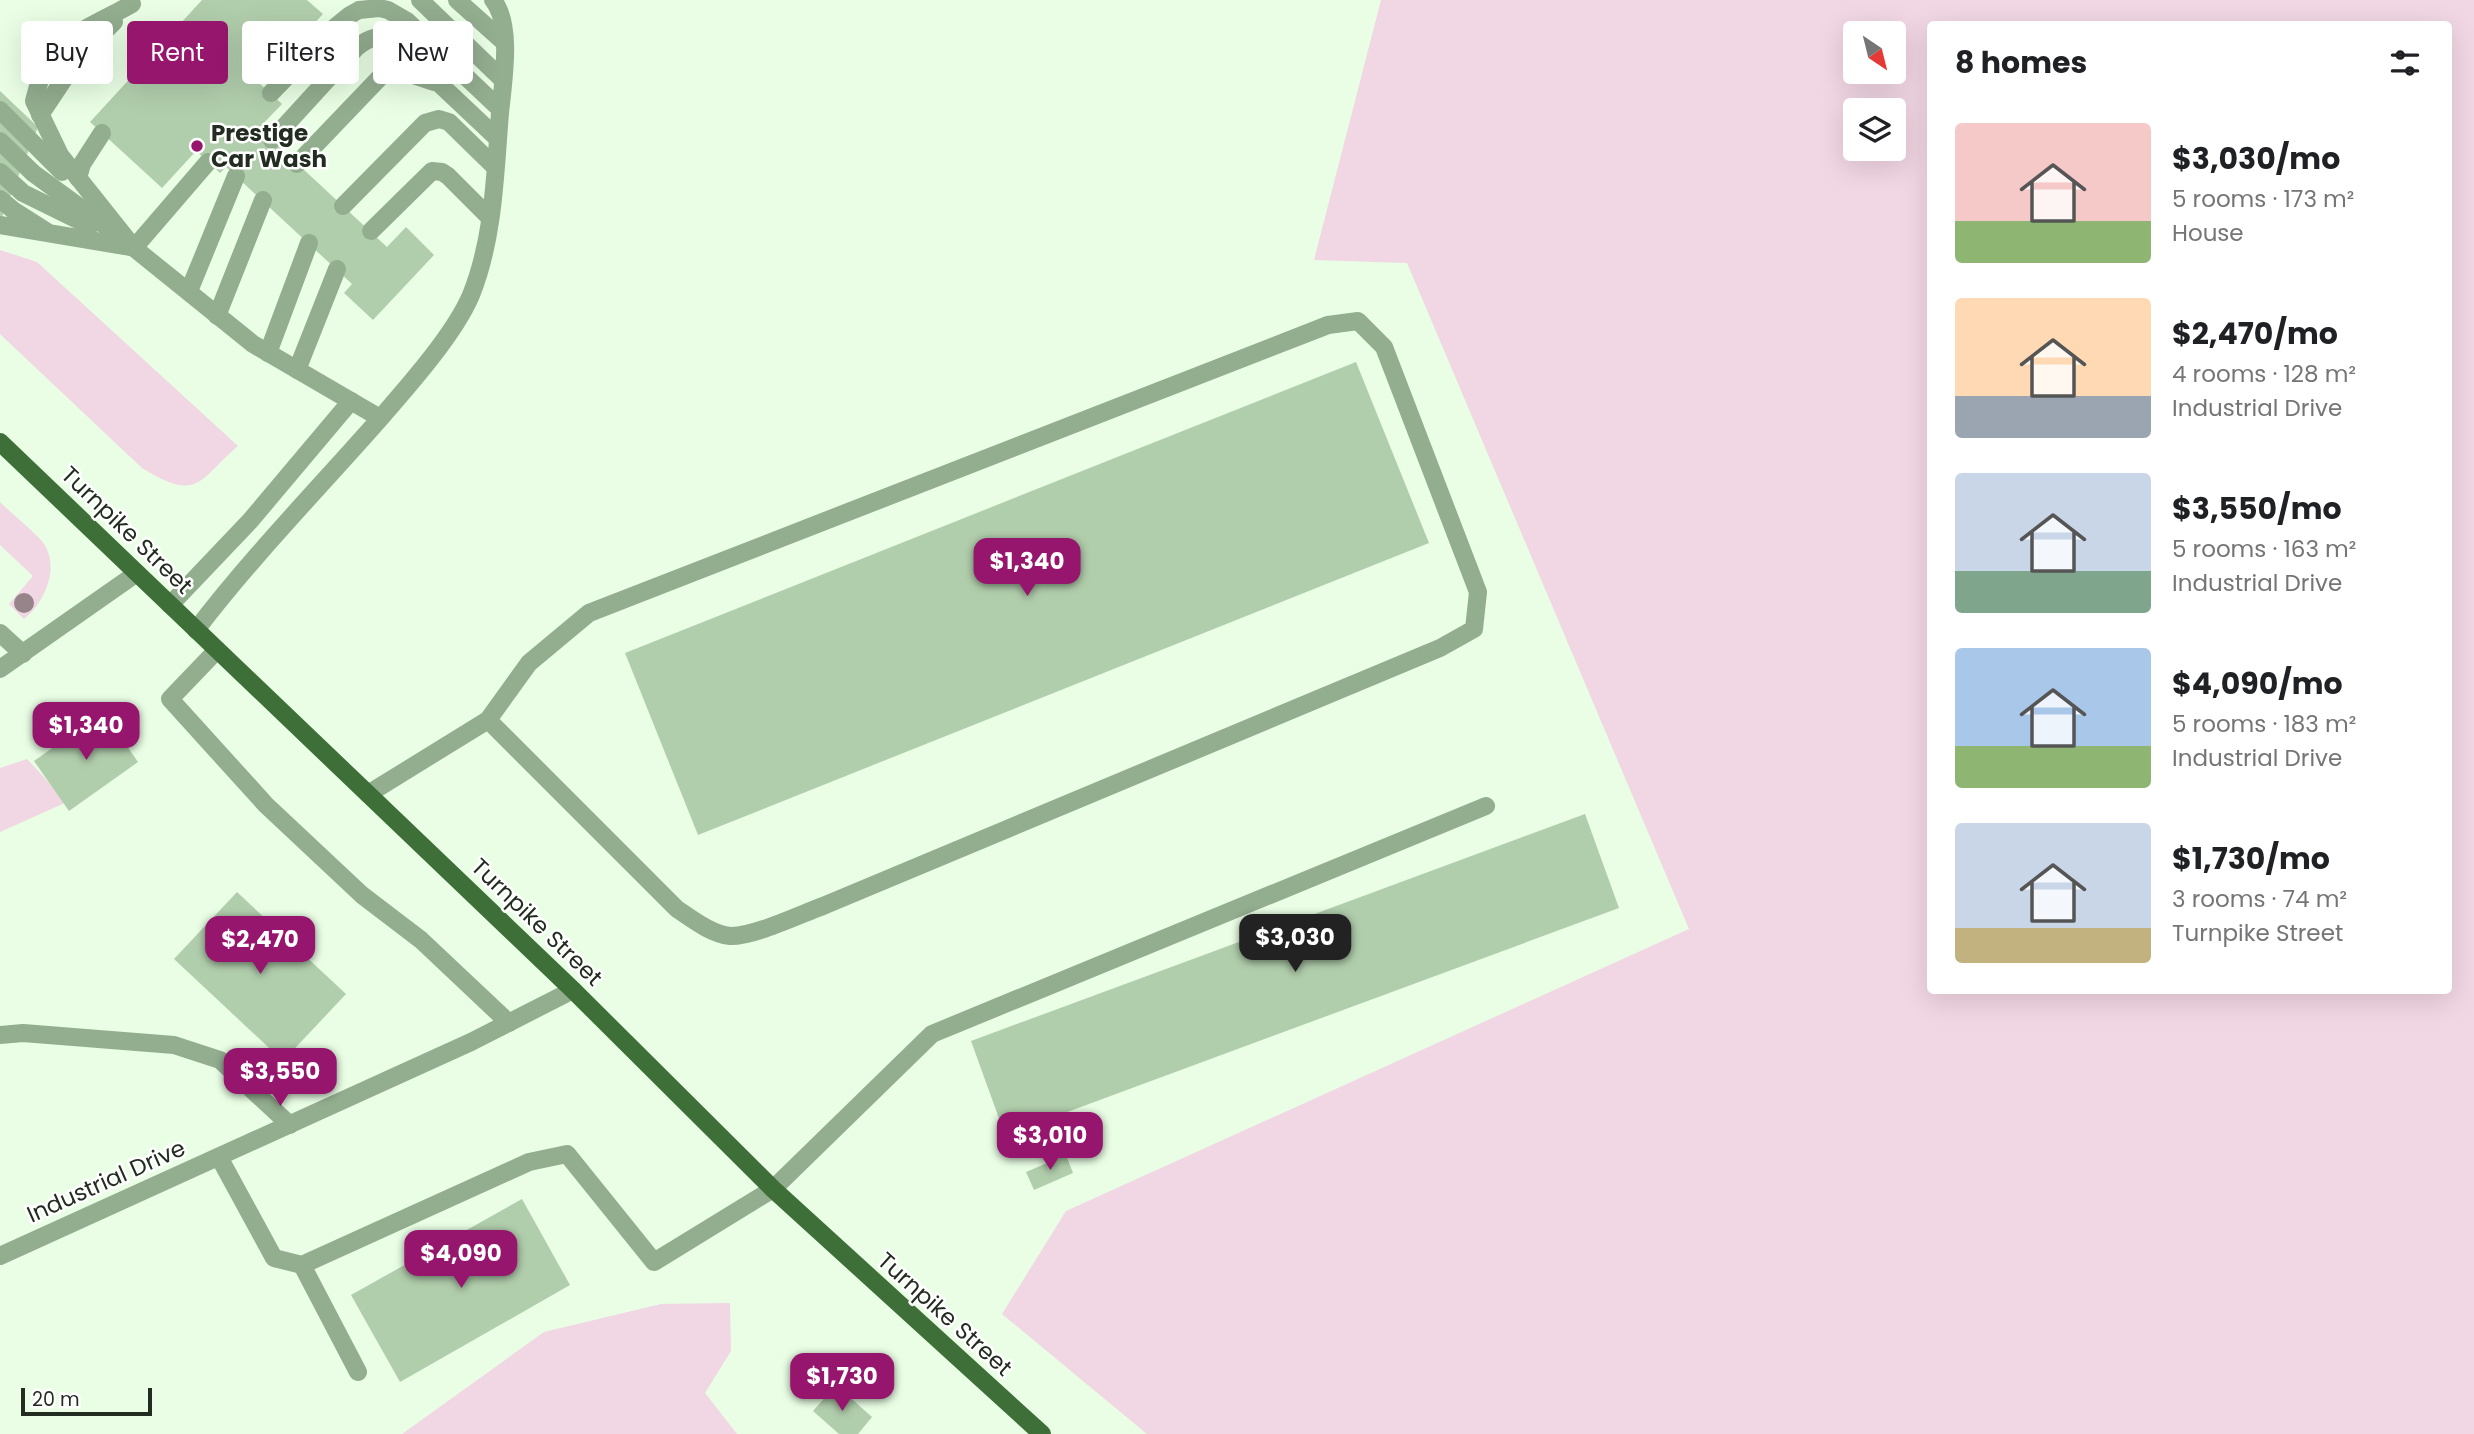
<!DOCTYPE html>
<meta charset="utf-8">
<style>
:root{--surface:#fff;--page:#f2f2f2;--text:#202124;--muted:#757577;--accent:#96156d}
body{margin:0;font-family:Poppins,sans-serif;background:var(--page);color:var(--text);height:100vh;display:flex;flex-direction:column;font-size:26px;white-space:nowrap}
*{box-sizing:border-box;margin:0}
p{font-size:23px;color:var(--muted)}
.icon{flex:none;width:38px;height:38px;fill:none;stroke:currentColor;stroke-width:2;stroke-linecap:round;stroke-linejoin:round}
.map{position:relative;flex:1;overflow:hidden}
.details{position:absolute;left:1927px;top:21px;width:525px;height:973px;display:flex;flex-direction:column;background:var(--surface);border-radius:7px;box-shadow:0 7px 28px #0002}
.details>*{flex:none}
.top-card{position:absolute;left:21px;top:21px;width:665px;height:63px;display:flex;gap:14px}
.needle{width:46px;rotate:145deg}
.controls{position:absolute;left:1843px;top:21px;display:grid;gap:14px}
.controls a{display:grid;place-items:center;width:63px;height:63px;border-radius:7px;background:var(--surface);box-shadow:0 7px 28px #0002;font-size:35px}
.scale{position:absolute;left:21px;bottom:18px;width:131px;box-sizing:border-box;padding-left:7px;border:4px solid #222c20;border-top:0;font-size:19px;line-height:24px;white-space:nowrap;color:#222c20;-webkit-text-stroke:5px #fff;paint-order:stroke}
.price{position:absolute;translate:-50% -60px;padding:0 16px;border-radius:14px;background:var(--accent);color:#fff;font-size:23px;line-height:46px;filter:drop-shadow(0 2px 4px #0008)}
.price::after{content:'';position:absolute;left:50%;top:42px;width:21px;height:16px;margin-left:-10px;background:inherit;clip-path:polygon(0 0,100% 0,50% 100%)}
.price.on{background:#222;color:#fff}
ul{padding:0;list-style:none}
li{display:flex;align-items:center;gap:21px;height:175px;padding:0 28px}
li span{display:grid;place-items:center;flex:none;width:196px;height:140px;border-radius:7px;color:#555}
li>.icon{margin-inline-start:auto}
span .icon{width:84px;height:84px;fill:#fffc;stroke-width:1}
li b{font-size:30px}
h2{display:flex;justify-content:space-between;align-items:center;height:84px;padding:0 28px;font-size:30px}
.chip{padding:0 24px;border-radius:7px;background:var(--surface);box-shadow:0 7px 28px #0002;font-size:24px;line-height:63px}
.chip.on{background:var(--accent);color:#fff}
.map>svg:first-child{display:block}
</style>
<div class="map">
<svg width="2474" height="1434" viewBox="0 0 2474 1434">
<rect width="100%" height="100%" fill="#e9fee5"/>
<!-- green -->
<g fill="#f1d6e3" fill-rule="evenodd">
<path d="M1381 0H2474V1434H1147L1002 1314 1066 1211 1689 929 1407 263 1314 260ZM1930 24H2448V990H1930ZM1855 33H1894V72H1855ZM1855 110H1894V149H1855Z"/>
<path d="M0 250 37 262 238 446C198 480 199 503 142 468L0 334Z"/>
<path d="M0 502C13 515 29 527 41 540 62 565 45 602 24 619L9 604 33 576 0 545Z"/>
<polygon points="27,759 67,802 0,832 0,768"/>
<polygon points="730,1303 731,1351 705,1393 737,1434 402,1434 544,1332 661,1304"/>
</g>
<!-- building -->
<g fill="#b1ceac">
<polygon points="202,0 307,0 323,14 259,83 282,104 259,128 387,247 406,227 434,255 373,320 344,293 352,284 226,167 220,173 196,151 162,188 90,122"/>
<polygon points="0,91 38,127 0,222"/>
<polygon points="1356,362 1429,543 698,835 625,653"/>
<polygon points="103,712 138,762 69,811 34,761"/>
<polygon points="1585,814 1619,908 1005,1135 971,1041"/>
<polygon points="237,892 346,994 283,1061 174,959"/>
<polygon points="1066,1155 1073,1173 1034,1190 1026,1172"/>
<polygon points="522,1199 570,1285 400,1382 351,1295"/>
<polygon points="836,1385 872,1417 858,1434 839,1434 813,1411"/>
</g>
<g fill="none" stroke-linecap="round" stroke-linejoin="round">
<!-- lane -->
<g stroke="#93ad8f" stroke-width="18">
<polyline points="420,0 502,79"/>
<polyline points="457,0 504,42"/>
<path d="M132 4C113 15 69 35 55 49 46 58 37 88 34 101L60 155 134 248 253 344 380 418"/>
<polyline points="271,93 334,28 350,15 359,10 379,8 388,10 407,21 500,109"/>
<polyline points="0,110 62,172"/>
<polyline points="40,115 78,58 114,22"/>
<path d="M272 140 357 47C369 38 378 34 393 40L498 139"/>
<polyline points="0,141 33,173 115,233"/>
<polyline points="297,164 386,71 401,71 434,82"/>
<polyline points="0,172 23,193 90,226"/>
<polyline points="78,178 82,164 102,133"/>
<polyline points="0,199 13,210 46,231"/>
<polyline points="343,206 425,123 439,119 449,122 495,167"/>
<polyline points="0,225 131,247"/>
<polyline points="371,231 432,171 442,172 448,176 490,218"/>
<polyline points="134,248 208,162"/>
<polyline points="189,291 236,176"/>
<polyline points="217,316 263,200"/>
<polyline points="268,353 309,243"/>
<polyline points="297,370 337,269"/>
<polyline points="170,605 250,521 351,401"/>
<path d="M196 630C254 554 321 486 384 414 411 383 455 333 471 295 494 238 495 174 500 113 503 82 513 25 493 0"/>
<polyline points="0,633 23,654"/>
<polyline points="217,650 170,699 266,805 362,895 421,940 509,1023"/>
<polyline points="0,669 137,573"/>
<path d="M368 794 488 720 529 663 589 613 1328 325 1358 321 1384 347 1478 592 1474 629 1440 648 823 906C801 914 753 937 730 936 711 934 692 919 677 909L488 720"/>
<polyline points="0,1035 23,1033 174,1045 220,1060 290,1125"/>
<polyline points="219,1157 274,1258 302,1265 529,1162 567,1154 654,1262 773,1189 932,1034 1486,806"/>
<polyline points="302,1265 358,1372"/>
</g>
<!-- street -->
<polyline stroke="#93ad8f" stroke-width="18" points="0,1256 471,1042 573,990"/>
<!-- primary -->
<polyline stroke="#3f6f38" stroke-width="18" points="0,442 573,990 773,1189 1042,1434"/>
</g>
<!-- trees -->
<circle fill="#97848a" cx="24" cy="603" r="10"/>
<!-- markers -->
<circle fill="#96156d" stroke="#fff" stroke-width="2.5" cx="197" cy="146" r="7"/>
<g text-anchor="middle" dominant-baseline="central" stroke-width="5" stroke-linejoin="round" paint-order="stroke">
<!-- poi labels -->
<g font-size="23" font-weight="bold" fill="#222c20" stroke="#fff" text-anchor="start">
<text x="211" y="133">Prestige<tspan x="211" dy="26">Car Wash</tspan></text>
</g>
<!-- street labels -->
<g font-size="23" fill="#222c20" stroke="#fff">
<text transform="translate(127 530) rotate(44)">Turnpike Street</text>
<text transform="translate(537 922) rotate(44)">Turnpike Street</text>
<text transform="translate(106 1181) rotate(-24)">Industrial Drive</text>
<text transform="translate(945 1314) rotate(42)">Turnpike Street</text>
</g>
</g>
</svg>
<div class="controls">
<a><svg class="needle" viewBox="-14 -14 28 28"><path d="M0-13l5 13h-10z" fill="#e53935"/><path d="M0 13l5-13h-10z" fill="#757577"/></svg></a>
<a><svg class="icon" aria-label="layers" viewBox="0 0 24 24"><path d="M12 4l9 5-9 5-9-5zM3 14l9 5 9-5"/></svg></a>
</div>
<div class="scale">20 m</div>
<b class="price" style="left:1027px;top:598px">$1,340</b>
<b class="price" style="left:86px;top:762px">$1,340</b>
<b class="price on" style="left:1295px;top:974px">$3,030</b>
<b class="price" style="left:260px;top:976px">$2,470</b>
<b class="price" style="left:280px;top:1108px">$3,550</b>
<b class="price" style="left:1050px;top:1172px">$3,010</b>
<b class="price" style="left:461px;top:1290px">$4,090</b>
<b class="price" style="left:842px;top:1413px">$1,730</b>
<div class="top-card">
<a class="chip">Buy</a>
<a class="chip on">Rent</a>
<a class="chip">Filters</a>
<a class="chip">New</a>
</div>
<section class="details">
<h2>8 homes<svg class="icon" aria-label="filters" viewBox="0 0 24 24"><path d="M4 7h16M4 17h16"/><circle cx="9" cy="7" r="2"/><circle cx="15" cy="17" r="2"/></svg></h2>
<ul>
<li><span style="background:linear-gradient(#f6c9c9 70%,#8fb573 0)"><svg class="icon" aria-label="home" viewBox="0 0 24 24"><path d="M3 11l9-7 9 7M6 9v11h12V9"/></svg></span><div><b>$3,030/mo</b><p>5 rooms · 173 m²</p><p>House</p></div></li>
<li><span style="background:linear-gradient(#ffd9b3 70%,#9aa5b1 0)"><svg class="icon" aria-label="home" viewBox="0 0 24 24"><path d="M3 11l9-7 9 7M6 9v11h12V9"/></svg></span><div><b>$2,470/mo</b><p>4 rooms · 128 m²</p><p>Industrial Drive</p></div></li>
<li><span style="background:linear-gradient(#c9d6e8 70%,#7fa58c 0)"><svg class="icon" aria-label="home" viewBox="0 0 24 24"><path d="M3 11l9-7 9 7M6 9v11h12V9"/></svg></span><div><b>$3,550/mo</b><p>5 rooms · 163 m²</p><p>Industrial Drive</p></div></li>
<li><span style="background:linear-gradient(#a9c7e8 70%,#8fb573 0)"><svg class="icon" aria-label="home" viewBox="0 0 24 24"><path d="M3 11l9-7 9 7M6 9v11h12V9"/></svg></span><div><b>$4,090/mo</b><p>5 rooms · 183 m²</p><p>Industrial Drive</p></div></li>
<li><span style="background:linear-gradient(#c9d6e8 75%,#c2b280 0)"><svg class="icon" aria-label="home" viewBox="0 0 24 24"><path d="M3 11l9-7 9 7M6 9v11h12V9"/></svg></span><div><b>$1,730/mo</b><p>3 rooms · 74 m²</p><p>Turnpike Street</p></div></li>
</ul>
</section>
</div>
